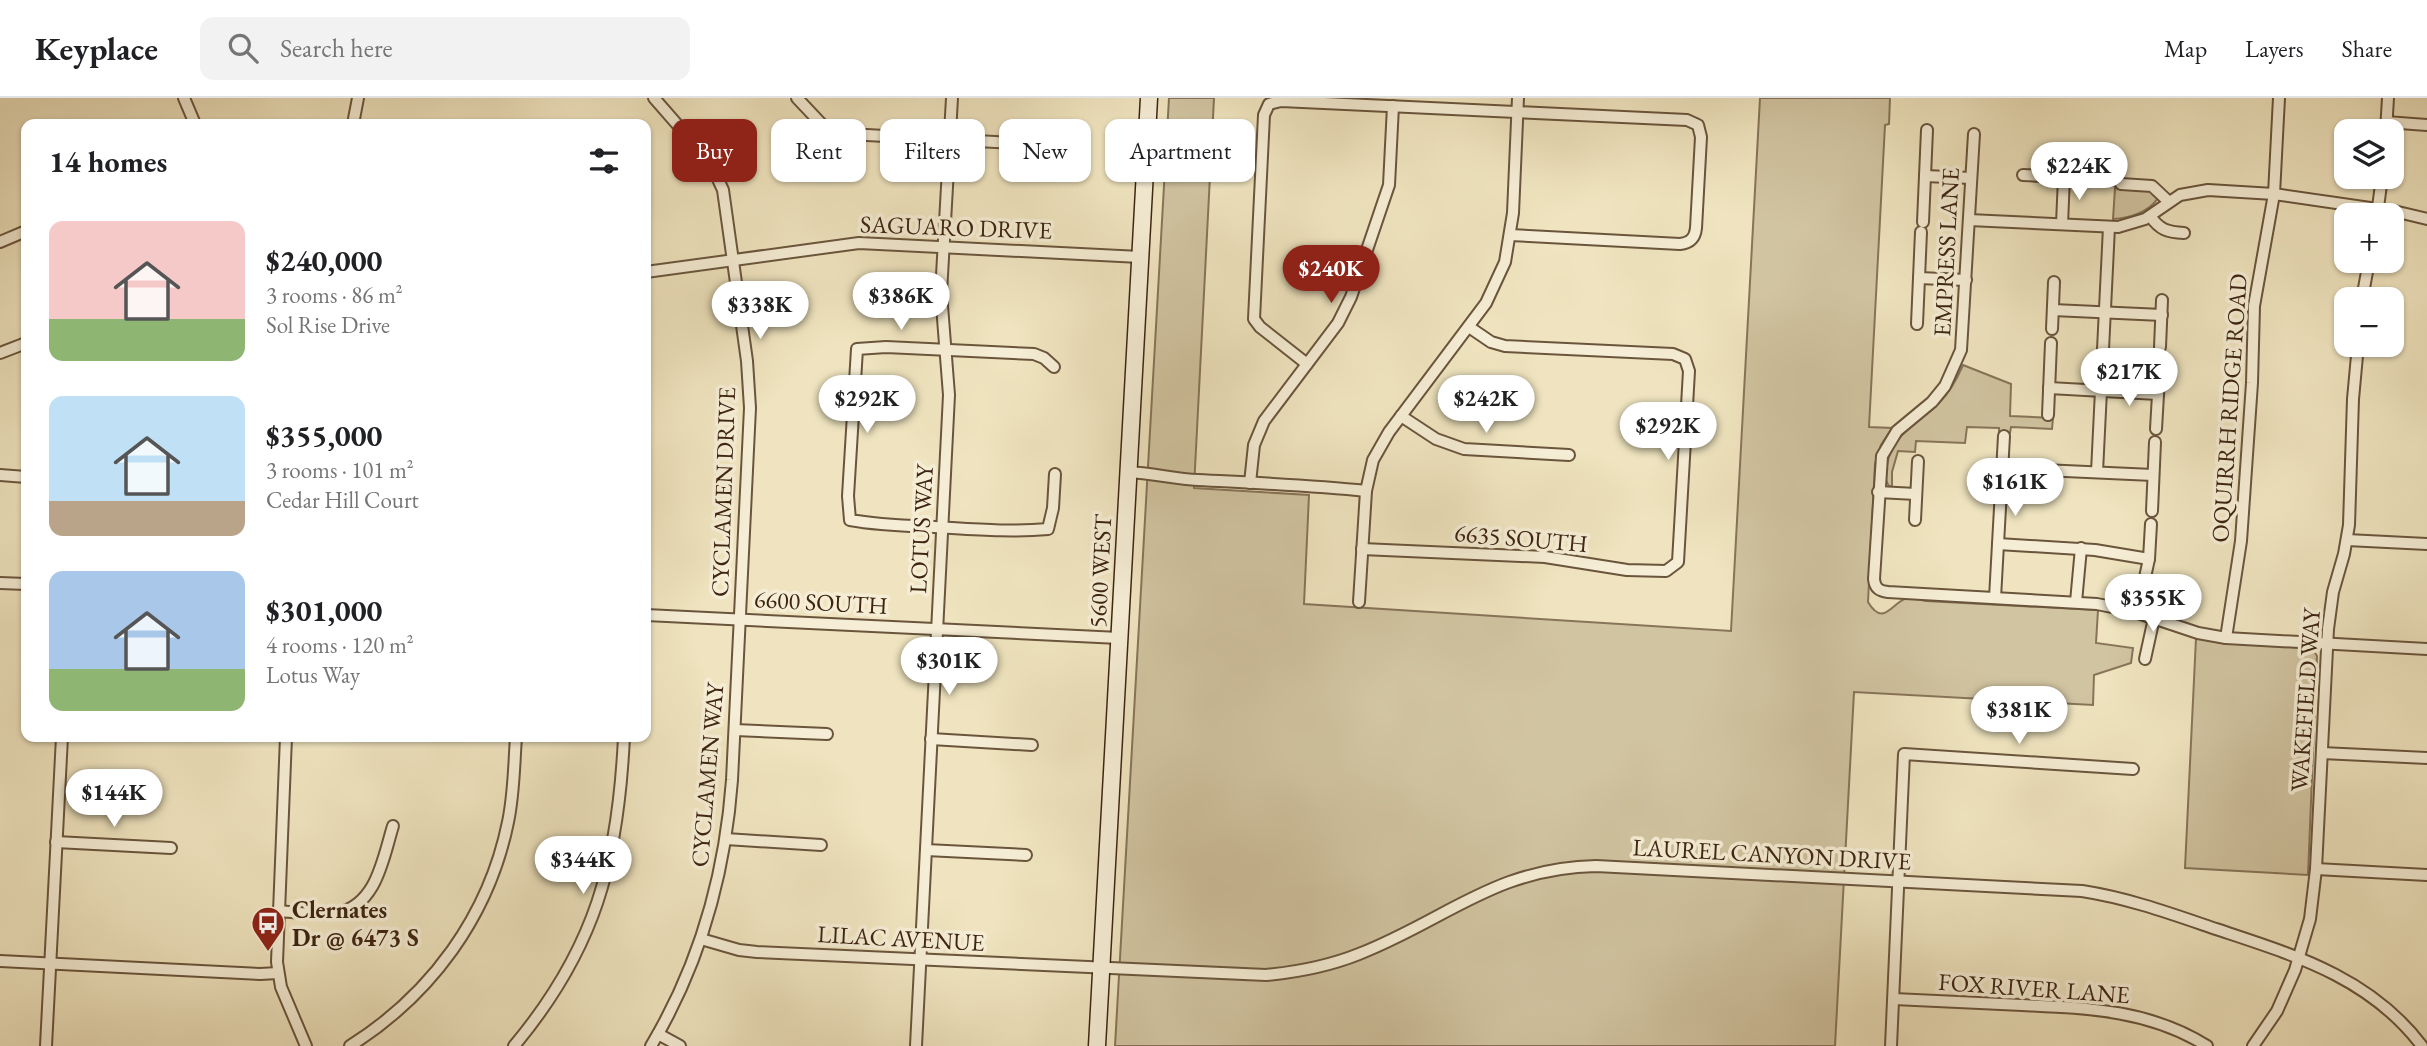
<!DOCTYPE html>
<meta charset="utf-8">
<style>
:root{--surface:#fff;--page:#f2f2f2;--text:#202124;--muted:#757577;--line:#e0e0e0;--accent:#8f2418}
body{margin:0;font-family:"EB Garamond",serif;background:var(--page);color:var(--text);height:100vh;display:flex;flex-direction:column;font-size:26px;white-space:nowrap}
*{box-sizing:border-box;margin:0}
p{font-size:23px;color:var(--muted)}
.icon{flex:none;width:38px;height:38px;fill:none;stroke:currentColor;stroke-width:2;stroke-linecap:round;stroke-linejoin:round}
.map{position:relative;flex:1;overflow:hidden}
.drawer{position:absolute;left:21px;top:21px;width:630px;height:623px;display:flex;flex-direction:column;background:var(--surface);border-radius:14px;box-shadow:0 2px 5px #0004}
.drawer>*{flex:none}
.hud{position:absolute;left:672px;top:21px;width:665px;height:63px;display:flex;gap:14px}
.tools{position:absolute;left:2334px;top:21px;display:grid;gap:14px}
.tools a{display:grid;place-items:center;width:70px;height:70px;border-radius:14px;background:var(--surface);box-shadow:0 2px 5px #0004;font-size:35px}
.price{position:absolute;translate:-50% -60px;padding:0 16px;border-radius:24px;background:#fff;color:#222;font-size:23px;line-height:46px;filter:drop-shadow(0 2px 4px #0008)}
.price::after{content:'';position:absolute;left:50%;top:42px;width:21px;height:16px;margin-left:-10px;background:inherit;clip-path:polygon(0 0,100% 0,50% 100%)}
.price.current{background:var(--accent);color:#fff}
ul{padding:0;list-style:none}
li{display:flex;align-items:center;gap:21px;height:175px;padding:0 28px}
li span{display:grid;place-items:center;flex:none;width:196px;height:140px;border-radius:14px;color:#555}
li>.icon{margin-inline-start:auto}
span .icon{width:84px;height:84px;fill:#fffc;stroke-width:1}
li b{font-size:30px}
h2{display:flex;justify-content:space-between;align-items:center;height:84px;padding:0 28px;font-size:30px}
.pill{padding:0 24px;border-radius:14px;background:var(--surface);box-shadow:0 2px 5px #0004;font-size:24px;line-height:63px}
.pill.current{background:var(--accent);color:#fff}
header{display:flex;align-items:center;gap:42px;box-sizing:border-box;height:98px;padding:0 35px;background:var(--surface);border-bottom:2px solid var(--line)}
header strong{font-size:33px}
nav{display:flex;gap:38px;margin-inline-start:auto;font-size:24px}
.search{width:490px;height:63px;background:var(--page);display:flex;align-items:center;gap:18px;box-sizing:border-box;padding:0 24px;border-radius:14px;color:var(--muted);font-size:26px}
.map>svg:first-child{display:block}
</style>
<header>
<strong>Keyplace</strong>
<div class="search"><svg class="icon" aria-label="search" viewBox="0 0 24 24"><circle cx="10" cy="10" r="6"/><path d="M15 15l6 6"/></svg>Search here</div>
<nav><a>Map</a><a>Layers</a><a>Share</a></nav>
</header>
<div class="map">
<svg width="2427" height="948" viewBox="0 0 2427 948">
<rect width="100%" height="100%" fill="#efe4bf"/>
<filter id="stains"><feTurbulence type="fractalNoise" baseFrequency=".00286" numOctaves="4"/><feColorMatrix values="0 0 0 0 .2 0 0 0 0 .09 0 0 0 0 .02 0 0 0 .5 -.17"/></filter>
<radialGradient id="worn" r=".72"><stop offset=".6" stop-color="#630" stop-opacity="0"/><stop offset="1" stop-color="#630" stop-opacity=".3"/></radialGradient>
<!-- green -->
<g fill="#d1c4a1" stroke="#877459" stroke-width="2">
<path d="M1169 0H1214L1194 390 1309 397 1304 506 1731 533 1760 0H1890L1889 26 1885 27 1869 329 1892 330 1881 347 1875 366 1868 504C1884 531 1893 502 1908 500 1913 499 1920 502 1926 503L2098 512 2096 545 2133 550 2131 565 2094 577 2093 607 1854 594 1835 948H1115Z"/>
<path d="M2115 90 2151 93 2158 100C2149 114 2130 120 2113 121Z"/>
<path d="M1963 267 2011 286 2010 318 2053 320 2052 331 2011 329 2010 335 1999 334V330L1967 329 1965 345 1916 343 1915 354 1898 353 1892 374V389L1889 388C1884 381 1885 375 1887 367 1892 336 1919 325 1939 305 1950 294 1957 281 1963 267Z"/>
<polygon points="2196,540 2221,545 2307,550 2313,552 2317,558 2308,777 2185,770"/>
</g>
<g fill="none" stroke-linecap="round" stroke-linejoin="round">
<defs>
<g id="minor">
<polyline points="184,0 195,26"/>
<polyline points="797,0 830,35 1066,48"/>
<polyline points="2386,24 2427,27"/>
<polyline points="353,26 358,0"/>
<polyline points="2386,33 2388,0"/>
<path d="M1974 36 1961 252 1945 288 1932 304 1897 333 1882 358 1874 481C1875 491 1880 493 1888 494L2097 506 2132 513 2198 535 2226 540 2427 551"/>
<polyline points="2023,77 2113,82"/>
<polyline points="1925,78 1971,80"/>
<polyline points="2121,86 2152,88 2168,103"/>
<polyline points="2377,117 2382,79"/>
<path d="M2150 118C2160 132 2167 134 2184 135"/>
<polyline points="1969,122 2118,129 2145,121 2180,97 2208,92 2274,96 2398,114 2427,121"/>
<polyline points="1923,124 1927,32"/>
<polyline points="2062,126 2064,79"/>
<polyline points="0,144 26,133"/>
<polyline points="646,174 859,145 1140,159"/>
<polyline points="1919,180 1966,182"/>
<polyline points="2362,201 2369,163"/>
<polyline points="2053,212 2162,217"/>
<polyline points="1917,226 1921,134"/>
<polyline points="2052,231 2054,184"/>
<polyline points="2160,249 2162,202"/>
<polyline points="0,255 26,245"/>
<path d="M1307 266 1260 229 1254 221 1264 17 1269 6 1281 3 1687 22 1698 27 1701 39 1696 130C1695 140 1690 145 1680 146L1510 137"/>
<path d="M1054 269 1044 260 1034 256 886 249 857 251 848 398 850 422C883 428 917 428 952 430 984 432 1016 434 1048 431L1053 410 1055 376"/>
<polyline points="2049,290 2158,296"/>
<polyline points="2048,317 2051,245"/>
<polyline points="1401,318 1436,341 1464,351 1569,357"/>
<polyline points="2156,331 2160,262"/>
<polyline points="2002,370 2153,377"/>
<path d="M1128 374C1152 375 1175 381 1198 382 1255 385 1310 387 1366 393"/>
<polyline points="2097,374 2109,129"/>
<polyline points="0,377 26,379"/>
<polyline points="1250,385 1254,347 1264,323 1338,225 1351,199 1389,87 1393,8"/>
<polyline points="1878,394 1916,396"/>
<polyline points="2152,413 2155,344"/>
<polyline points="1915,422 1918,363"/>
<polyline points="2347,442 2427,446"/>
<polyline points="1998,446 2095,452 2149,461"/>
<polyline points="1362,451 1545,459 1627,472 1666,473 1678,464 1689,273 1685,261 1673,256 1505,248 1491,244 1469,229"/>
<polyline points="0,485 26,486"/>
<polyline points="2142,493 2149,461 2151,426"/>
<polyline points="1995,500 2004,338"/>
<polyline points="1359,504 1366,393 1373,362 1389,334 1486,205 1505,164 1513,115 1518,0"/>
<polyline points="2076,504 2081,450"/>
<polyline points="646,517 1119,540"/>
<polyline points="2226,540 2241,443 2252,285 2254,208 2274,96 2279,0"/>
<polyline points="2145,561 2154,520"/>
<polyline points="735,632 827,636"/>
<polyline points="286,639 277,864 281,889 306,948"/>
<polyline points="931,641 1032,647"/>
<polyline points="2322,655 2427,660"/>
<polyline points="726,741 821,747"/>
<polyline points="56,744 171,750"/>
<polyline points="926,752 1026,757"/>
<polyline points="2316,771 2427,777"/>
<path d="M277 813C296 814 318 818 337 815 377 807 383 760 393 728"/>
<path d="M701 841 739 852 757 854 1266 877C1298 874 1329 868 1359 856 1446 822 1495 770 1596 768L2082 793C2128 800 2172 816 2216 831 2294 857 2370 879 2422 948"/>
<polyline points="0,863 260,876 278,875"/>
<path d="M1894 901C1937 903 1979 905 2022 907 2088 910 2150 912 2207 948"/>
<polyline points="658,936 680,948"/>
<polyline points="46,948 62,639"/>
<path d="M350 948C431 897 489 818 508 724 514 696 514 667 516 639"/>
<path d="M514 948C596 850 618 764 624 639"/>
<path d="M651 948C700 866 725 777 732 682L750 310 747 263 723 92 710 64 654 0"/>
<polyline points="916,948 949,297 941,195 952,0"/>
<polyline points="1891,948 1904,656 2133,671"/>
<polyline points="2253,948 2277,913 2295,872 2310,821 2316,771 2328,531 2333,494 2344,456 2349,427 2353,301 2358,247"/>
</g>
<polyline id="secondary" points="1097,948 1149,0"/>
</defs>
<!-- minor casing -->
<use href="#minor" stroke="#6a553c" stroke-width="14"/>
<!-- secondary casing -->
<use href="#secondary" stroke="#3d2511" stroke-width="19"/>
<!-- minor -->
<use href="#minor" stroke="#f5edd5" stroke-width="10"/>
<!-- secondary -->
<use href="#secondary" stroke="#f5edd5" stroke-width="16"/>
</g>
<!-- icons -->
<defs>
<symbol id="bus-pin" viewBox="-11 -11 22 30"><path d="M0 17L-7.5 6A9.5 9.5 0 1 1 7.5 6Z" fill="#8f2418" stroke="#f5edd5"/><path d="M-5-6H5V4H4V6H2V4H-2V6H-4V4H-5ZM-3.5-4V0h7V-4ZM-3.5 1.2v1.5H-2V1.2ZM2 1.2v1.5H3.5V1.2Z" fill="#fff"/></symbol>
</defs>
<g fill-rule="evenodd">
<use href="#bus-pin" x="249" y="806" width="38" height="52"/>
</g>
<g text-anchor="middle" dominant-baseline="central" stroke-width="7" stroke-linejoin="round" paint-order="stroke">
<!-- street labels -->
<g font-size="24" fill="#3d2511" stroke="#f5edd5">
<text transform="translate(956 129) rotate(2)">SAGUARO DRIVE</text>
<text transform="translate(1946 154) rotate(-87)">EMPRESS LANE</text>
<text transform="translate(2229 310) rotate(-86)">OQUIRRH RIDGE ROAD</text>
<text transform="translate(723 394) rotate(-88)">CYCLAMEN DRIVE</text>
<text transform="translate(921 431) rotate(-87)">LOTUS WAY</text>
<text transform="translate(1521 440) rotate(5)">6635 SOUTH</text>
<text transform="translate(1100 473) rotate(-87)">5600 WEST</text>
<text transform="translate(821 504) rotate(3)">6600 SOUTH</text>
<text transform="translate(2305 602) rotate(-86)">WAKEFIELD WAY</text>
<text transform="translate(707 677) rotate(-85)">CYCLAMEN WAY</text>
<text transform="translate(1772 756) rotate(3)">LAUREL CANYON DRIVE</text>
<text transform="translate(901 840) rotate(3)">LILAC AVENUE</text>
<text transform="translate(2034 890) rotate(4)">FOX RIVER LANE</text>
</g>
<!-- poi labels -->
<g font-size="24" font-weight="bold" fill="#3d2511" stroke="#f5edd5" text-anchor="start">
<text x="292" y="811">Clernates<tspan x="292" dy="28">Dr @ 6473 S</tspan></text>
</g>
</g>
<rect width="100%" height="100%" filter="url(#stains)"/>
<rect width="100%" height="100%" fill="url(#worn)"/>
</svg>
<div class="tools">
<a><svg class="icon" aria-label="layers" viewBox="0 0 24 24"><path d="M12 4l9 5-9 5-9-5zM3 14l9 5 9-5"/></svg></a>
<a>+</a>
<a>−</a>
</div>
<b class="price" style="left:2079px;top:104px">$224K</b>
<b class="price current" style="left:1331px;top:207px">$240K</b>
<b class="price" style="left:901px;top:234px">$386K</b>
<b class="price" style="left:760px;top:243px">$338K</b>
<b class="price" style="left:2129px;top:310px">$217K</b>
<b class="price" style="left:867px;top:337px">$292K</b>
<b class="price" style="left:1486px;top:337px">$242K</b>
<b class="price" style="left:1668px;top:364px">$292K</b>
<b class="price" style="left:2015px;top:420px">$161K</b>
<b class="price" style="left:2153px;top:536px">$355K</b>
<b class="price" style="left:949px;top:599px">$301K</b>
<b class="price" style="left:2019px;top:648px">$381K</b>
<b class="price" style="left:114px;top:731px">$144K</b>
<b class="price" style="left:583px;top:798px">$344K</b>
<div class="hud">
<a class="pill current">Buy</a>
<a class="pill">Rent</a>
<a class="pill">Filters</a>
<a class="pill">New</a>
<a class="pill">Apartment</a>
</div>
<section class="drawer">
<h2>14 homes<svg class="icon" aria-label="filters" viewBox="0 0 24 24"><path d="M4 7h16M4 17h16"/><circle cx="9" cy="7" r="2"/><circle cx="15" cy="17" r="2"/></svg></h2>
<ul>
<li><span style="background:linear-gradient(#f6c9c9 70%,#8fb573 0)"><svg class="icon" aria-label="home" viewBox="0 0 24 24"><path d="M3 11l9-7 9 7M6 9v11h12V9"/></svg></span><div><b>$240,000</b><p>3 rooms · 86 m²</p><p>Sol Rise Drive</p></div></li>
<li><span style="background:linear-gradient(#bfe0f5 75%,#b9a48a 0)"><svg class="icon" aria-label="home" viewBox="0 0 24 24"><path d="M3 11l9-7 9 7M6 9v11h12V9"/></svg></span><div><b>$355,000</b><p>3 rooms · 101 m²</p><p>Cedar Hill Court</p></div></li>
<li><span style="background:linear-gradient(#a9c7e8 70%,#8fb573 0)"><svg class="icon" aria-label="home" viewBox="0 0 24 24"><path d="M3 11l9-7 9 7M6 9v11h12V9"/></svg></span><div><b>$301,000</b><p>4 rooms · 120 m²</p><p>Lotus Way</p></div></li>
</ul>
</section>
</div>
